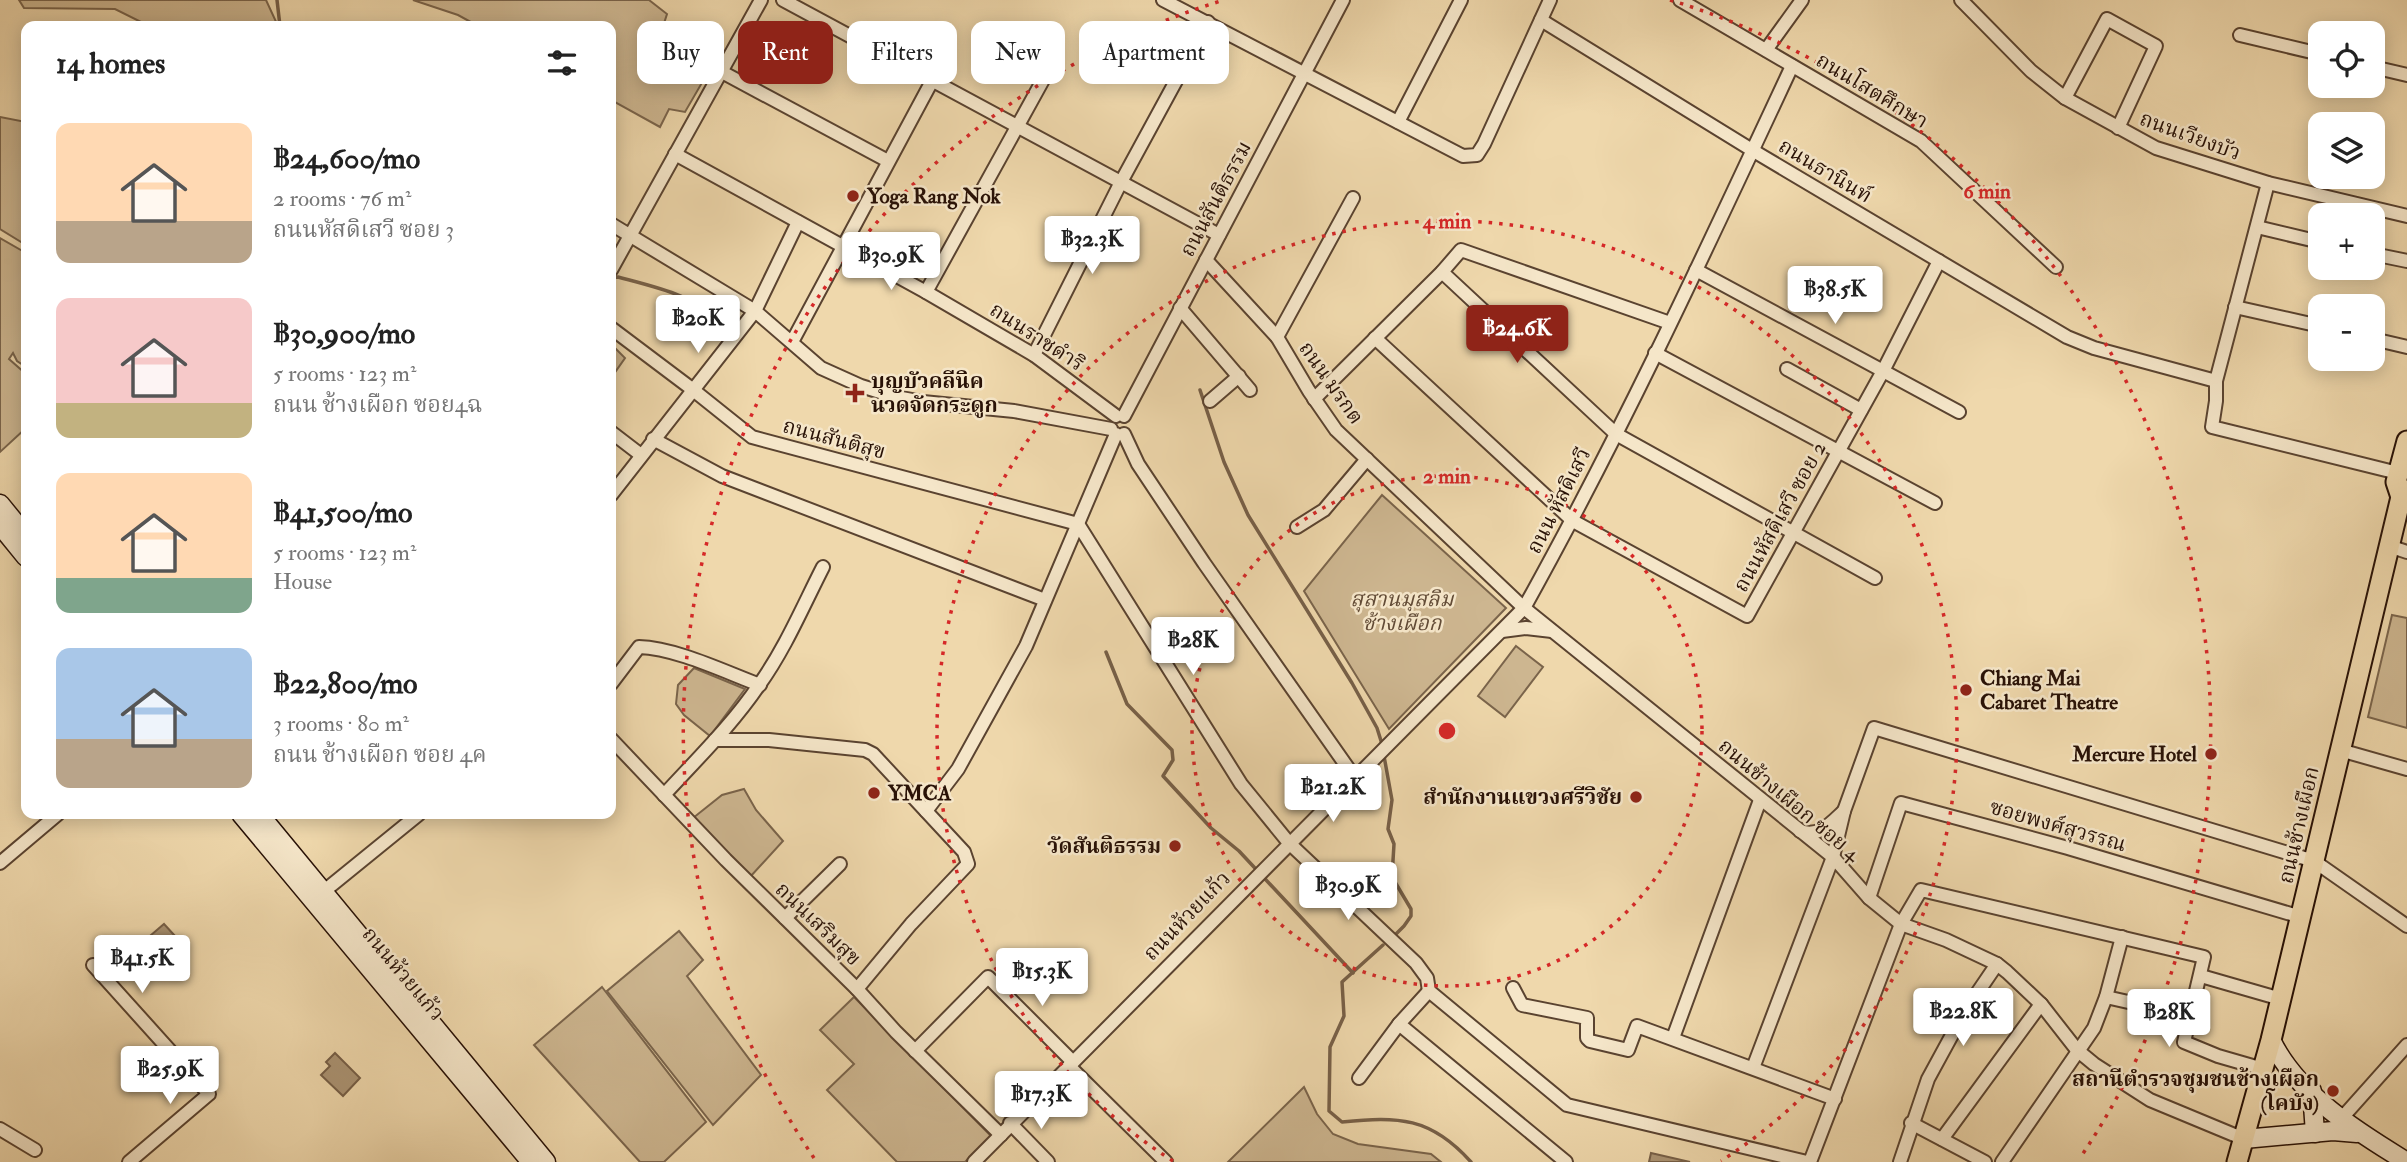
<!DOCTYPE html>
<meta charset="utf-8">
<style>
:root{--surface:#fff;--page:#f2f2f2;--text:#222;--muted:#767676;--accent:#8f2418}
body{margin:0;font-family:"IM FELL Double Pica","Noto Serif Thai",serif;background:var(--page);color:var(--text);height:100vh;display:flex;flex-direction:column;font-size:26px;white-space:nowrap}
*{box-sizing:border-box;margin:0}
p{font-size:23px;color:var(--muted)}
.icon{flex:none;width:38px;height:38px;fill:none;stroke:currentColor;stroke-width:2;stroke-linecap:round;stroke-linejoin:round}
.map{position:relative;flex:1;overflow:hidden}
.details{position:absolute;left:21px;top:21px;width:595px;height:798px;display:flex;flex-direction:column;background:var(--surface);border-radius:14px;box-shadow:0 4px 18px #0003}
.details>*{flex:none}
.hud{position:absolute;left:637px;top:21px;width:665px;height:63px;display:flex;gap:14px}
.buttons{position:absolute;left:2308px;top:21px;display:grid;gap:14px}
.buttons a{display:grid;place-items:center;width:77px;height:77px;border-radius:14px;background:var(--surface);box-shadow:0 4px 18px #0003;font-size:35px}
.price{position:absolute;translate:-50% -60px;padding:0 16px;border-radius:7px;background:#fff;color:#222;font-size:23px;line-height:46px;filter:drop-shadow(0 2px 4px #0008)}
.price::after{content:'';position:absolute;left:50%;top:42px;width:21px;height:16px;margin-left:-10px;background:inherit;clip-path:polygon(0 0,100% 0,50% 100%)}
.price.active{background:var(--accent);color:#fff}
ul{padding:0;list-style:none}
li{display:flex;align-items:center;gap:21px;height:175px;padding:0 35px}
li span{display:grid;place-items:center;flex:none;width:196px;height:140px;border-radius:14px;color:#555}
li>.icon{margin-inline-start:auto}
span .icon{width:84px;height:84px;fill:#fffc;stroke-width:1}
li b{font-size:30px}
h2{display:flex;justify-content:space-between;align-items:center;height:84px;padding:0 35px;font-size:30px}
.tag{padding:0 24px;border-radius:14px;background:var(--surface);box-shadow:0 4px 18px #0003;font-size:24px;line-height:63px}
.tag.active{background:var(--accent);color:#fff}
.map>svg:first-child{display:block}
</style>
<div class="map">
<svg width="2407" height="1162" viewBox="0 0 2407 1162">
<rect width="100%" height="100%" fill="#efd8ac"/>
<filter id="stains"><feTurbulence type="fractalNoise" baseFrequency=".00286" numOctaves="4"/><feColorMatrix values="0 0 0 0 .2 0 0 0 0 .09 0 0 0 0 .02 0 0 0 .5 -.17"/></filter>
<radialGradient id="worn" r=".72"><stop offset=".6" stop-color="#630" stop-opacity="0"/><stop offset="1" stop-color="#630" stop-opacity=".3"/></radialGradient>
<!-- green -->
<g fill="#cdb690" stroke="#7a644b" stroke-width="2">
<polygon points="19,0 266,0 278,26 149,26 115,9 24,8"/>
<polygon points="413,0 649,0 667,14 654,54 703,81 685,112 669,109 660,127 611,100 611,26 478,26 458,15"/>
<polygon points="0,117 26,122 26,245 0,229"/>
<polygon points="0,238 26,253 26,367 17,361 13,353 9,359 26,374 26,428 0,452"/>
<polygon points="611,344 625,358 611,378"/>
<polygon points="1382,495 1506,608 1389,729 1304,591"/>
<polygon points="2392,615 2407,618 2407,728 2368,717"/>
<polygon points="1516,646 1543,667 1505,717 1478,696"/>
<polygon points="694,668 745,689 710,736 684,715 676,704 678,685"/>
<polygon points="744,789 756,810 783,841 750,877 693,818 722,795"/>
<polygon points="679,931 703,960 687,976 761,1075 713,1125 607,991"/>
<polygon points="602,987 706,1122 664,1162 640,1162 534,1045"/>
<polygon points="854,997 991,1136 965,1162 897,1162 827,1090 854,1064 820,1030"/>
<polygon points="1304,1087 1317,1114 1333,1134 1358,1144 1431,1154 1441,1162 1228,1162"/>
</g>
<!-- water -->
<g fill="#ab9474" stroke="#776048" stroke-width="2">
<polygon points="164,924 175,936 154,953 144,941"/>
<polygon points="335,1053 360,1078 343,1096 321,1075 330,1066 326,1062"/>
<polygon points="1651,1153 1690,1162 1649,1162"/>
</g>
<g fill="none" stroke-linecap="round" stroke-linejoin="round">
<!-- stream -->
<g stroke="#776048" stroke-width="3.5">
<polyline points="277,0 280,26"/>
<path d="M611 278 618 277C667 290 689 294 730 327"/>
<polyline points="1200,390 1224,462 1248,515 1352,683 1377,728 1382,744"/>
<polyline points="1106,652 1127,704 1172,750 1173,760 1163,776 1211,828 1239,851 1353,973"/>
<polyline points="1384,756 1392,800 1388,829 1394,844 1392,877 1411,909 1411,916 1404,926 1394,936"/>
<path d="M1383 945 1342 982 1344 1016 1330 1047 1329 1111 1342 1122C1398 1116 1431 1117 1471 1162"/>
</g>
<defs>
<g id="street">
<polyline points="783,0 1219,235"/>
<polyline points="1163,0 1463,156 1477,155 1484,144 1550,0"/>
<polyline points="1680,0 1921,141 2056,267"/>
<polyline points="1961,0 2031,71 2065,98 2156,148 2268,183 2407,216"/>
<polyline points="1541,20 1752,150 2067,337 2094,348 2216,381"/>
<polyline points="2240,35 2320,54"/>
<polyline points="1766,50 1802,0"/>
<polyline points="2373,67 2407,75"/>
<polyline points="720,71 888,161"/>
<polyline points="2065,98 2107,19 2156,46 2118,128"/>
<polyline points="1398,122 1461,0"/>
<polyline points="675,154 926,292 1034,355 1116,416"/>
<polyline points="2268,183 2216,381 2216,401 2212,427 2398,473"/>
<polyline points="611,224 755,311 821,368 861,386 896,397 923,402 1014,411 1111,429"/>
<polyline points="2257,227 2320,242"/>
<polyline points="2373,254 2407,261"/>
<polyline points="1206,260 1277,337 1309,391 1336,430 1524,608 1833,857 1869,898 1901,924 1946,940 1997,964 2007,972 2041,1004 2077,1050 2094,1064 2150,1100 2244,1139"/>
<polyline points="611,270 761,0"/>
<polyline points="1696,270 1959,412"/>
<polyline points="1442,272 1616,434 1875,578"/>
<polyline points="926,292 1049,69"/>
<polyline points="2235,307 2320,326"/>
<polyline points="1180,308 1250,390"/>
<polyline points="611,328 692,389 752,437 1078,524 1241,784 1289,843 1416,963 1427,978 1429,991"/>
<polyline points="1277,337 1353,198"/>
<polyline points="1375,338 1573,521 1747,616 1883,371 1939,261"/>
<polyline points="2373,339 2407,347"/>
<polyline points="792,342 932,81"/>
<polyline points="1655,353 1935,503"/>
<polyline points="1034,355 1121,182 1208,22"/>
<polyline points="1787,369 1861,410"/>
<polyline points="1314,399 1442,272 1461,250 1670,323"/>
<polyline points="1210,401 1239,376"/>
<polyline points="1124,416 1343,0"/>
<polyline points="611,432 641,455"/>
<polyline points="1124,434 1138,464 1204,563 1355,778"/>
<polyline points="653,439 722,476 1045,600"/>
<polyline points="611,495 755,311 798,222"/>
<polyline points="1297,527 1324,510 1367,459"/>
<polyline points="2389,546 2407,552"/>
<polyline points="1502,631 1526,628 1552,631"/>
<path d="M611 684 639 647C676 648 725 672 760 685"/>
<polyline points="611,739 726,860 857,989 896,1032 1001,1135"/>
<polyline points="715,740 769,740 865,750 873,754 964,852 968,864 911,924 857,989"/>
<polyline points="2340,750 2407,769"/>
<path d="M664 795C696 760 732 725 759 685 785 649 803 606 823 567"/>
<polyline points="926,811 958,769 1026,646 1116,434"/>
<path d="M1800 831C1819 838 1831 823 1844 811"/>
<polyline points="0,863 58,814"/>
<polyline points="323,892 419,814"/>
<polyline points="1869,898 1901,803 2068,848 2301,917"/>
<polyline points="785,918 840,864"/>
<polyline points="93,965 209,1094 129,1162"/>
<polyline points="2201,976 2281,999"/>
<polyline points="1513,988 1522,1005 1587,1018 1587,1038 1590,1041 1628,1050 1637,1026 1835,1099"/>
<polyline points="1429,991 1567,1105 1807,1162"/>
<polyline points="1429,991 1399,1024 1566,1162"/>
<polyline points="2106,997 2191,1016"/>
<polyline points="1673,1038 1760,800"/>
<polyline points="915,1051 988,977 1073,1062"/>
<polyline points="1069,1066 1166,1162"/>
<polyline points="1753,1068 1833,857 1844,811 1874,728 2314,861 2407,926"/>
<polyline points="1359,1078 1399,1024"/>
<polyline points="2341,1119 2407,1045"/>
<polyline points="1010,1123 1048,1162"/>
<polyline points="1911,1123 1985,1162"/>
<polyline points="0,1129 35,1150"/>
<polyline points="1942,1139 2041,1004"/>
<path d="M974 1162 1524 608C1622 432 1707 248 1792 66"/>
<polyline points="1810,1162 1901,924 1921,890 2204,957 2184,1042 2218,1056 2263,1069"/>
<polyline points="1900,1162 1928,1079 1965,1011 1997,964"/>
<polyline points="2002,1162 2094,1028 2106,997 2122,937"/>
</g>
<g id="secondary">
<polyline points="0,504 26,536"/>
<polyline points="0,525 26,557"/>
<polyline points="241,814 531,1162"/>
<polyline points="259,814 546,1162"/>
<path d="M2271 1040C2298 1095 2356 1131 2407 1162"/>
<polyline points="2312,1091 2315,1133"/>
<polyline points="2244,1139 2333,1131 2357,1133"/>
</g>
<g id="primary">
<polyline points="2401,497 2396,482 2407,441"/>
<polyline points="2237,1162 2271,1040 2401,497 2407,490"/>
</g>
</defs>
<!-- street casing -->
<use href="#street" stroke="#5a4330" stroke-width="16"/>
<!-- secondary casing -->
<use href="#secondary" stroke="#281106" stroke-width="21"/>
<!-- primary casing -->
<use href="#primary" stroke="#281106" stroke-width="23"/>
<!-- street -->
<use href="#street" stroke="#f5e6c9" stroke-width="12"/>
<!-- secondary -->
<use href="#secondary" stroke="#f5e6c9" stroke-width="18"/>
<!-- primary -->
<use href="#primary" stroke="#efd8ac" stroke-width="19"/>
</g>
<!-- distance rings -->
<g fill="none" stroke="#d62828" stroke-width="3.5" stroke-dasharray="3.5 7">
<circle cx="1447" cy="731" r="255"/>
<path d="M1173 1161A510 510 0 1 1 1721 1161"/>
<path d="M814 1158A764 764 0 0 1 1224 0M1670 0A764 764 0 0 1 2080 1158"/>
</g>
<!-- markers -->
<g fill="#8f2418" stroke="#f5e6c9" stroke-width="2.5">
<circle cx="853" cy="196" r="7"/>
<path d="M851.5 382.5h7v7h7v7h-7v7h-7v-7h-7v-7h7z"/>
<circle cx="1966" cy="690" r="7"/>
<circle cx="2211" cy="754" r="7"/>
<circle cx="874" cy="793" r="7"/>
<circle cx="1636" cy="797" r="7"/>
<circle cx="1175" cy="846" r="7"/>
<circle cx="2333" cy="1091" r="7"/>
</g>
<g text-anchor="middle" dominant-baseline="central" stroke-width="5" stroke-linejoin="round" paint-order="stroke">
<!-- street labels -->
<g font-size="21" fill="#281106" stroke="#f5e6c9">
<text transform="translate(1872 91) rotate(31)">ถนนโสตศึกษา</text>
<text transform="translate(2190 136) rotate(20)">ถนนเวียงบัว</text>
<text transform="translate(1825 171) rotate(31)">ถนนธานินท์</text>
<text transform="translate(1216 199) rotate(-62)">ถนนสันติธรรม</text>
<text transform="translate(1037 337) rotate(33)">ถนนราชดำริ</text>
<text transform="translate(1331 383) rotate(55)">ถนน มรกต</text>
<text transform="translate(834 439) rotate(15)">ถนนสันติสุข</text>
<text transform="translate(1559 501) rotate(-63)">ถนน หัสดิเสวี</text>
<text transform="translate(1780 517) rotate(-61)">ถนนหัสดิเสวี ซอย 2</text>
<text transform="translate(1789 800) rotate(40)">ถนนช้างเผือก ซอย 4</text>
<text transform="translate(2299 825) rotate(-77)">ถนนช้างเผือก</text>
<text transform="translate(2058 826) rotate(16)">ซอยพงศ์สุวรรณ</text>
<text transform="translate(1187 916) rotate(-46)">ถนนห้วยแก้ว</text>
<text transform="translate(818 924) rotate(44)">ถนนเสริมสุข</text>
<text transform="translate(403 974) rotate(50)">ถนนห้วยแก้ว</text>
</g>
<!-- poi labels -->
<g font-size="21" font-weight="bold" fill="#281106" stroke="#f5e6c9" text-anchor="start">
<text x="867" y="196">Yoga Rang Nok</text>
<text x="871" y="381">บุญบัวคลีนิค<tspan x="871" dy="24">นวดจัดกระดูก</tspan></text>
<text x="1980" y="678">Chiang Mai<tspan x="1980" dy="24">Cabaret Theatre</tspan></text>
<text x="2197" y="754" text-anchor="end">Mercure Hotel</text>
<text x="888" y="793">YMCA</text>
<text x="1622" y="797" text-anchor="end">สำนักงานแขวงศรีวิชัย</text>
<text x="1161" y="846" text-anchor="end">วัดสันติธรรม</text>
<text x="2319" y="1079" text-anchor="end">สถานีตำรวจชุมชนช้างเผือก<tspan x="2319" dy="24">(โคบัง)</tspan></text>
</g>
<!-- park labels -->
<g font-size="21" font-style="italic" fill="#624b36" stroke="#f5e6c9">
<text x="1402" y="599">สุสานมุสลิม<tspan x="1402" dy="24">ช้างเผือก</tspan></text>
</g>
</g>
<circle cx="1447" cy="731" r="10" fill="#d62828" stroke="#f5e6c9" stroke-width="3.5"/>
<g font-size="21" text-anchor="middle" font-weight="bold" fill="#d62828" stroke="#f5e6c9" stroke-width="5" stroke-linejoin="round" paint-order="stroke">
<text x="1987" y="198">6 min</text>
<text x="1447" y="228">4 min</text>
<text x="1447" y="483">2 min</text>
</g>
<rect width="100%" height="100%" filter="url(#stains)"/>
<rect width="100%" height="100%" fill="url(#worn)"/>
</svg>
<div class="buttons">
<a><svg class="icon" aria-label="locate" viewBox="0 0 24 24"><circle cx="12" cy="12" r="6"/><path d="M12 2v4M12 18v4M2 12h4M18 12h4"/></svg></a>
<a><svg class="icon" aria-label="layers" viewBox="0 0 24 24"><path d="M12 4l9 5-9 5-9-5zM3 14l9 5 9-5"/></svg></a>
<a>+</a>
<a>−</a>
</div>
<b class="price" style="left:1092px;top:276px">฿32.3K</b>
<b class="price" style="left:891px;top:292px">฿30.9K</b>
<b class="price" style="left:1835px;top:326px">฿38.5K</b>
<b class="price" style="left:698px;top:355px">฿20K</b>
<b class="price active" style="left:1517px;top:365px">฿24.6K</b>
<b class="price" style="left:1193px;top:677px">฿28K</b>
<b class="price" style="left:1333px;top:824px">฿21.2K</b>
<b class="price" style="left:1348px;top:922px">฿30.9K</b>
<b class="price" style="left:142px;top:995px">฿41.5K</b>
<b class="price" style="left:1042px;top:1008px">฿15.3K</b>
<b class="price" style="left:1963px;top:1048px">฿22.8K</b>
<b class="price" style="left:2169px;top:1049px">฿28K</b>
<b class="price" style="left:170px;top:1106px">฿25.9K</b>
<b class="price" style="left:1041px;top:1131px">฿17.3K</b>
<div class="hud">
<a class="tag">Buy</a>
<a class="tag active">Rent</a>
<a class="tag">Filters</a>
<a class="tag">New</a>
<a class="tag">Apartment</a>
</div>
<section class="details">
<h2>14 homes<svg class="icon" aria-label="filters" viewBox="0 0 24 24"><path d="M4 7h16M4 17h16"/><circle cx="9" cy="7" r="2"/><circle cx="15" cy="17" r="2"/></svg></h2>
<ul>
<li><span style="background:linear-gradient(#ffd9b3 70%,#b9a48a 0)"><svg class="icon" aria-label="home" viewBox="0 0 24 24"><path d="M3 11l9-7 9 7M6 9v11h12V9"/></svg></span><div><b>฿24,600/mo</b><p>2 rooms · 76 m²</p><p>ถนนหัสดิเสวี ซอย 3</p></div></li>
<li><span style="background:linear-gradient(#f6c9c9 75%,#c2b280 0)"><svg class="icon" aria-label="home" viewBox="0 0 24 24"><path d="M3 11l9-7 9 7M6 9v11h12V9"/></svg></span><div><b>฿30,900/mo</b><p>5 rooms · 123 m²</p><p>ถนน ช้างเผือก ซอย4ฉ</p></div></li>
<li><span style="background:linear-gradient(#ffd9b3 75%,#7fa58c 0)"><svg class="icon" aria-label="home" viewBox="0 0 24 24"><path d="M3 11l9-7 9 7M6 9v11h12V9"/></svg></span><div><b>฿41,500/mo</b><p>5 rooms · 123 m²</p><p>House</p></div></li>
<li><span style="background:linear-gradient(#a9c7e8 65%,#b9a48a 0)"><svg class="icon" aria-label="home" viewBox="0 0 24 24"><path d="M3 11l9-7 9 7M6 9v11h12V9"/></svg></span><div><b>฿22,800/mo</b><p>3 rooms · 80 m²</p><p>ถนน ช้างเผือก ซอย 4ค</p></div></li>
</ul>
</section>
</div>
